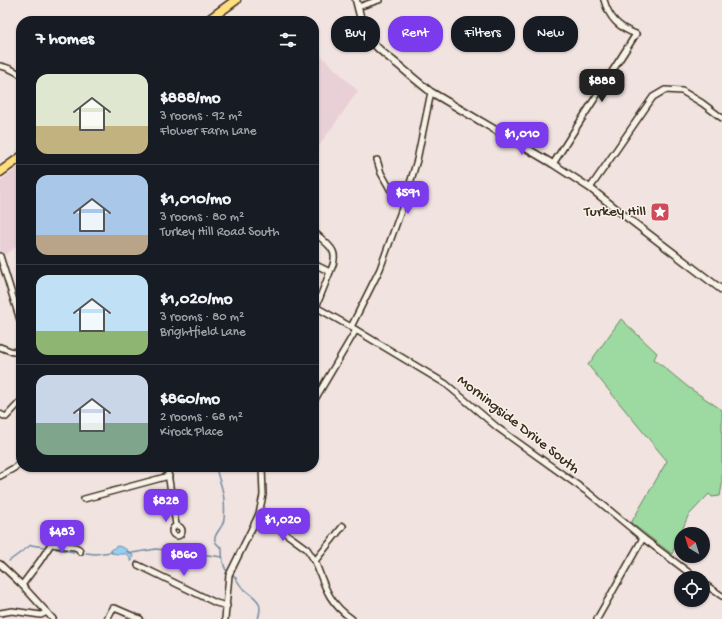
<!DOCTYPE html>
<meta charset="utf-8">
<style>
:root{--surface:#171b24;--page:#20242c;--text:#f1f3f6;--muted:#9ea1a6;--line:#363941;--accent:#7c3aed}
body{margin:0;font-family:"Gochi Hand",sans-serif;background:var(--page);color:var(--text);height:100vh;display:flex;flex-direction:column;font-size:15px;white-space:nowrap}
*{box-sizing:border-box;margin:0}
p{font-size:13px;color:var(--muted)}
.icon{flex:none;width:22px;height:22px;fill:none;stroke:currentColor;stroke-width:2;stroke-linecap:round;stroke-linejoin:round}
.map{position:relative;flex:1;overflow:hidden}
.panel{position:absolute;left:16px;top:16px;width:303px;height:456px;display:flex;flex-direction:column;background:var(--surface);border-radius:16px;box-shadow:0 1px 3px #0004}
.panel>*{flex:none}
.top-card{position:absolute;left:331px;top:16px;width:331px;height:36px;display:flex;gap:8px}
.needle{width:26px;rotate:322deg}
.tools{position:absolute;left:674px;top:527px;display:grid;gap:8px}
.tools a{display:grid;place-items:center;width:36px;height:36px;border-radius:50%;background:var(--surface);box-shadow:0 1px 3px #0004;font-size:20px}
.price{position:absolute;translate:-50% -34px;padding:0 9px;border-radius:8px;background:var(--accent);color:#fff;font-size:13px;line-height:26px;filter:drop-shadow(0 1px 2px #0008)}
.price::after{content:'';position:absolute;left:50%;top:24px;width:12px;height:9px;margin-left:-6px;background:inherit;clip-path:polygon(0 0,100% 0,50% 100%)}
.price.on{background:#222;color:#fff}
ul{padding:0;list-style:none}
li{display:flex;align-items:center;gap:12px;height:100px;padding:0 20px}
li+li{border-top:1px solid var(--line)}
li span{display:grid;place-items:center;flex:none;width:112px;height:80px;border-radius:12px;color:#555}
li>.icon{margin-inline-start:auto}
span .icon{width:48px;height:48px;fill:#fffc;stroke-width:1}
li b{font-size:17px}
h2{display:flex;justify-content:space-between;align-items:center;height:48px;padding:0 20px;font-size:17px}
.chip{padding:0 14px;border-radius:16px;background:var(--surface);box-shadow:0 1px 3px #0004;font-size:14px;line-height:36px}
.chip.on{background:var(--accent);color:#fff}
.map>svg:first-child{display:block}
</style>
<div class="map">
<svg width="722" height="619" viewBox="0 0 722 619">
<rect width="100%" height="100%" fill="#f1e3e0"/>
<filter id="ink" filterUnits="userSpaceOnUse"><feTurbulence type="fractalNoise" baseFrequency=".025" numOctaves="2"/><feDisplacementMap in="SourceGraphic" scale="8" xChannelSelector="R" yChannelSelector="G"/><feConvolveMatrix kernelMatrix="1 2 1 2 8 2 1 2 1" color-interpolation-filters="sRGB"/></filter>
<g filter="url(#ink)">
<!-- built -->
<g fill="#e9d0d6">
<polygon points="314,49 358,91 314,153"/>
<polygon points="21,165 21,243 0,259 0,181"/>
</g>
<!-- green -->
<polygon fill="#9cdaa2" stroke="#6c8260" points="621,319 657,353 654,359 688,387 722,410 722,485 720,496 712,497 709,494 688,516 672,554 631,523 667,461 588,365"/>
<!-- water -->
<polygon fill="#97cef6" stroke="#728ca0" points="118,546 124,548 127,550 127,552 132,554 133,556 132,561 130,561 130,557 126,554 118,554 111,553 111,550 113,549 115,547"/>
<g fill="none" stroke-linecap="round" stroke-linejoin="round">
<!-- stream -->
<g stroke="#728ca0" stroke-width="1.5">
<path d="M216 467C217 473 219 479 221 485 224 495 225 509 224 519 223 531 205 538 222 548 222 555 222 564 226 570 228 572 231 574 234 576 237 579 238 583 241 586 252 598 265 598 258 619"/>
<polyline points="56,549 74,552"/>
<polyline points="126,551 132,553 156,549 174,551"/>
<polyline points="180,551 222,557"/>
<polyline points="86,553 95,554 112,552"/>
<polyline points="9,561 31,545 44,547"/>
</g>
<defs>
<g id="minor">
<polyline points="358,7 379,0"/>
<path d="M0 66C7 67 15 71 21 75"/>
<polyline points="377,160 381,173 390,189 405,200"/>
<path d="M553 164 636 34C619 28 609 18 604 0"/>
<polyline points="590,188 653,97 665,90 682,91 702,103 722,118"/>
<path d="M314 232C329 246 341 250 330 272L314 264"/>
<polyline points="0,256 21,323"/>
<polyline points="314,306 351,327 446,384 498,428 590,494 643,538 696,578"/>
<polyline points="316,307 330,272"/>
<polyline points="351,327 380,269 405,200 417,160 431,92"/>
<polyline points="0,347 13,352 21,350"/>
<polyline points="314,401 356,330"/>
<polyline points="0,414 6,417 21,401"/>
<polyline points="167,467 176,525"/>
<polyline points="0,476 14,468 21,462"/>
<polyline points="84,499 169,476"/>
<polyline points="259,514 307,549 315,561"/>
<circle cx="177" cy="531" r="5"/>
<path d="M343 526 315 561C325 587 328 602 352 619"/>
<polyline points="0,564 22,585 53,619"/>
<polyline points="138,565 216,603 227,606"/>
<polyline points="703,583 722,596"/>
<polyline points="22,585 40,561 51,544 75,547 79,549 80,552"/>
<polyline points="0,613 12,611 41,615 47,612"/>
<polyline points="107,619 113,608 117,609 140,619"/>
<polyline points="225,619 229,575 259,514 263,495 262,467"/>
<polyline points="597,619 643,538"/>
</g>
<path id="tertiary" d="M356 0C359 11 361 23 366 33 373 46 386 55 397 64 408 73 419 83 431 92L553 164 590 188 629 219 722 290"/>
<g id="primary">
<polyline points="207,21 236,0"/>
<polyline points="0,172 21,157"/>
</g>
</defs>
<!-- minor casing -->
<use href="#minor" stroke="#3b2a1e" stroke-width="8"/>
<!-- tertiary casing -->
<use href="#tertiary" stroke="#3b2a1e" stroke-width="9"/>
<!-- primary casing -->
<use href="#primary" stroke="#3b2a1e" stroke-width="11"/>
<!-- minor -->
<use href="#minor" stroke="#f7f3e8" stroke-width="5"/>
<!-- tertiary -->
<use href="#tertiary" stroke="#f7f3e8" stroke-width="6"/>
<!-- primary -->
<use href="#primary" stroke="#fedf80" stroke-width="8"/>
</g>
</g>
<!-- icons -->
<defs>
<symbol id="sight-square" viewBox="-11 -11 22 22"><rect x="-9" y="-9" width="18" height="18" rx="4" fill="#d1495b" stroke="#f7f3e8"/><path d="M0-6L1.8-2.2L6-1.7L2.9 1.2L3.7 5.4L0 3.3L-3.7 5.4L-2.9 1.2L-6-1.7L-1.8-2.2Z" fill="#fff"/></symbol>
</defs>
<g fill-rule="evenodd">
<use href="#sight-square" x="649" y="201" width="22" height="22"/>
</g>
<g text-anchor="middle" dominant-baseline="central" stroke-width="3" stroke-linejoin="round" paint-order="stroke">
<!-- poi labels -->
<g font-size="15" fill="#3b2a1e" stroke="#f7f3e8" text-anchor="end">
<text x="646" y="212">Turkey Hill</text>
</g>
<!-- street labels -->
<g font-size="15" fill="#3b2a1e" stroke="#f7f3e8">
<text transform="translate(518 425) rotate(38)">Morningside Drive South</text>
</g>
</g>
</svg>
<div class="tools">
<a><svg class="needle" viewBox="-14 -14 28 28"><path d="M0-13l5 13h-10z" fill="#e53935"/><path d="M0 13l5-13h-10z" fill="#9ea1a6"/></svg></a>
<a><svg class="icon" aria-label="locate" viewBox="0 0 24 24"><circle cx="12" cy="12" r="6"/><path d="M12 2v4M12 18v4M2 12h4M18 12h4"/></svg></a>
</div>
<b class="price on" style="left:602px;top:103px">$888</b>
<b class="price" style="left:522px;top:156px">$1,010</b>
<b class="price" style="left:408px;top:215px">$591</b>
<b class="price" style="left:166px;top:523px">$828</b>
<b class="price" style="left:283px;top:542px">$1,020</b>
<b class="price" style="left:62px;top:554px">$483</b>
<b class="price" style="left:184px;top:577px">$860</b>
<div class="top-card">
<a class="chip">Buy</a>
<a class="chip on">Rent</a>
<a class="chip">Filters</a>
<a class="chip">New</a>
</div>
<section class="panel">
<h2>7 homes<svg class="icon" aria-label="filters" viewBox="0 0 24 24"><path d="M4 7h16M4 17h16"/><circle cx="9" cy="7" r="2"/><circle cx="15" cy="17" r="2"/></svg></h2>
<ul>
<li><span style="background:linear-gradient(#dfe7d0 65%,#c2b280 0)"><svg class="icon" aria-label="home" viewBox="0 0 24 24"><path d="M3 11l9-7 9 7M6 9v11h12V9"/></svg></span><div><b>$888/mo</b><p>3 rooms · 92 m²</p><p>Flower Farm Lane</p></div></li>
<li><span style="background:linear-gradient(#a9c7e8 75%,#b9a48a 0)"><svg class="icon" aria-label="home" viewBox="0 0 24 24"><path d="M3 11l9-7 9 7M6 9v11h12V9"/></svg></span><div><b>$1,010/mo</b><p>3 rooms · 80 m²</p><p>Turkey Hill Road South</p></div></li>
<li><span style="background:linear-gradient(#bfe0f5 70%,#8fb573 0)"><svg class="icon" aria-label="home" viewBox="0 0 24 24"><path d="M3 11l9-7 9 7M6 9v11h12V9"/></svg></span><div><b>$1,020/mo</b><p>3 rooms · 80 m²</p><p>Brightfield Lane</p></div></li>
<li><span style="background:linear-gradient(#c9d6e8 60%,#7fa58c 0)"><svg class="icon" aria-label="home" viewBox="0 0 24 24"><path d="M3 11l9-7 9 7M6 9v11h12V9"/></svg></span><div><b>$860/mo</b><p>2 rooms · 68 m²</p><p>Kirock Place</p></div></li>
</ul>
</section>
</div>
